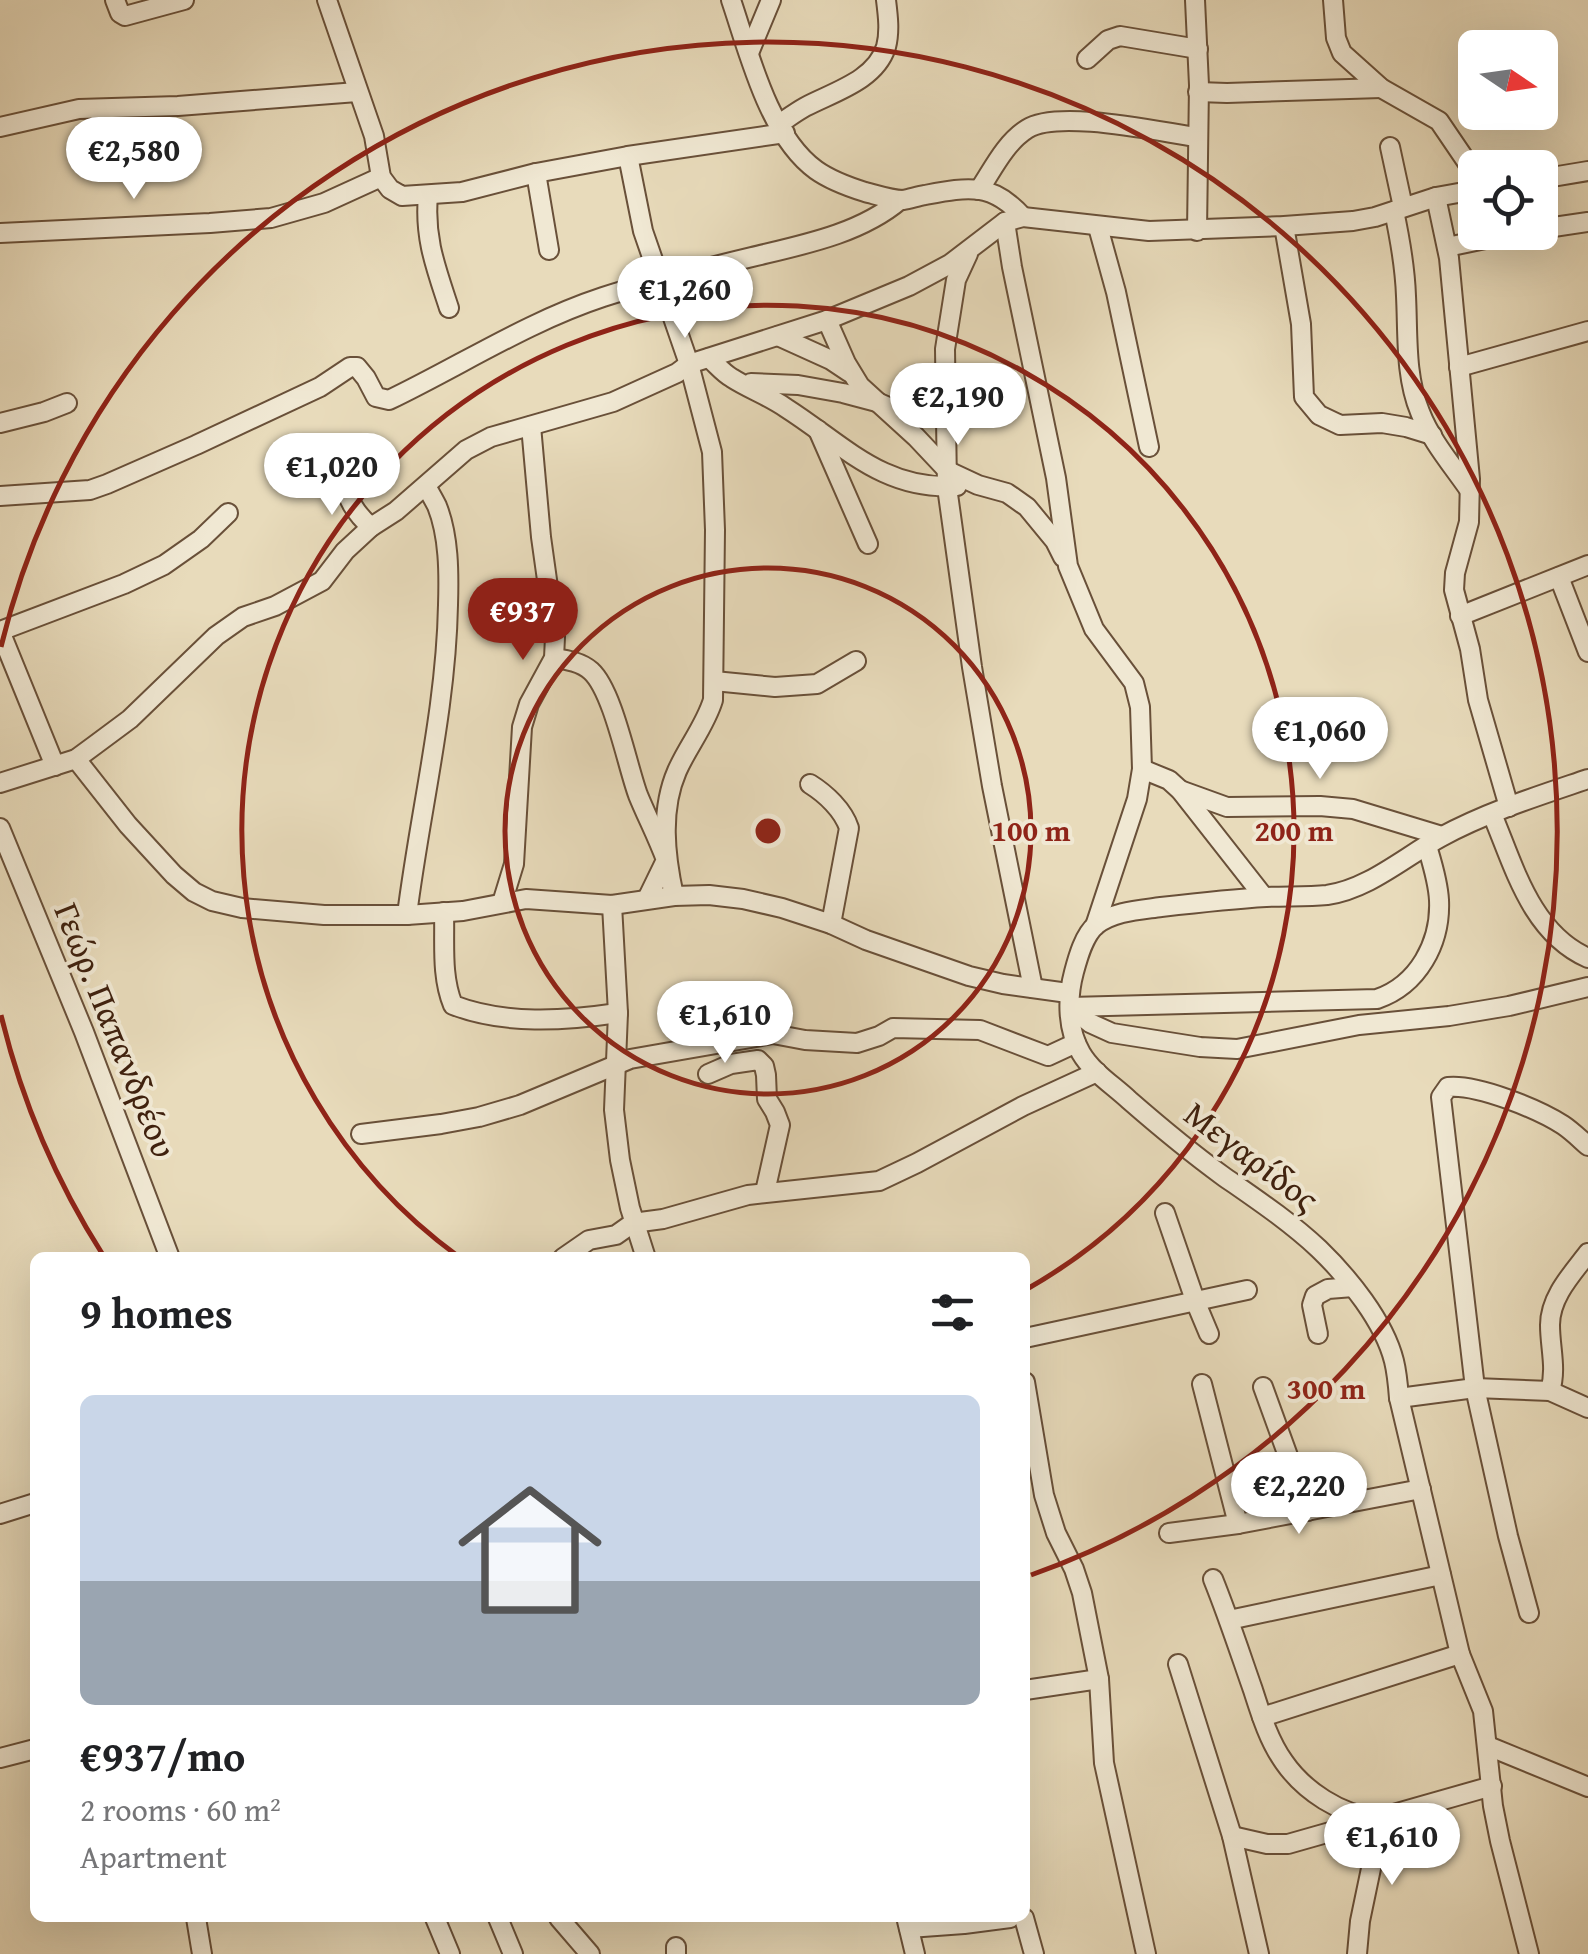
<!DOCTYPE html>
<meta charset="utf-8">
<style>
:root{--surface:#fff;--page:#f2f2f2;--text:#202124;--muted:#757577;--line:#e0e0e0;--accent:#8f2418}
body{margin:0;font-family:"Gentium Book Plus",serif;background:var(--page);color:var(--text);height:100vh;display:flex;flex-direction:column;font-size:38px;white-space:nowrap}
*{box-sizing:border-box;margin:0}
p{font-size:32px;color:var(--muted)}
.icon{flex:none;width:55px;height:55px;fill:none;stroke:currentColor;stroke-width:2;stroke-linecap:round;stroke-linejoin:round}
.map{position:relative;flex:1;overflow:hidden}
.drawer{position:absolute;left:30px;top:1252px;width:1000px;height:670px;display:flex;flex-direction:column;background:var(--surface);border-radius:15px;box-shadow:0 10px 40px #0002}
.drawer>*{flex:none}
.needle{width:65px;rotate:103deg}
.tools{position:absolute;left:1458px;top:30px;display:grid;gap:20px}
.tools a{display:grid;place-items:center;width:100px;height:100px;border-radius:15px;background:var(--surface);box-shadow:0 10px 40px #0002;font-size:50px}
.price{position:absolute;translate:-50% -85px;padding:0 22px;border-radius:35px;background:#fff;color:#222;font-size:32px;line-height:65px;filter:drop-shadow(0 2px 5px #0008)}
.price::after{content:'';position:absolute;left:50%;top:60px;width:30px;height:22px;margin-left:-15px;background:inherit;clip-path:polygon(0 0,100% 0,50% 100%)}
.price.current{background:var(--accent);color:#fff}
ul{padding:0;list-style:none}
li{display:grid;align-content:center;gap:20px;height:530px;padding:0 50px}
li+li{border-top:2px solid var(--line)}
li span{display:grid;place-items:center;height:310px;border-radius:15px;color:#555}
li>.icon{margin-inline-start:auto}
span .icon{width:180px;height:180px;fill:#fffc;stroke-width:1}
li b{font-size:42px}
h2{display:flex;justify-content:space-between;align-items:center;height:120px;padding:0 50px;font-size:42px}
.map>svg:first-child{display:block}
</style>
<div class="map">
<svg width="1588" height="1954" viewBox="0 0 1588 1954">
<rect width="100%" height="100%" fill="#e8dbbb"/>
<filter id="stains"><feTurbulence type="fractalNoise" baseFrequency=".002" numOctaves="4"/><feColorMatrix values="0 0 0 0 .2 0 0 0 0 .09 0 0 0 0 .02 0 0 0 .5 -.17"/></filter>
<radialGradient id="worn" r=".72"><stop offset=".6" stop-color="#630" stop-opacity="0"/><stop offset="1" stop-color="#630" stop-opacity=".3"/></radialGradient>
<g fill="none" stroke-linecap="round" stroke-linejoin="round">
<defs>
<g id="minor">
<polyline points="115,0 120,13 125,16 184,0"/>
<polyline points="327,0 374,136 381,177 390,189 402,196 462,192 536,173 628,156 785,133"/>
<path d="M731 0C749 53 769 136 816 170 830 180 849 187 865 192 877 195 891 200 903 200 910 199 918 196 925 195 968 187 992 182 1023 217"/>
<polyline points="1195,0 1199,85 1197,231"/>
<polyline points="1333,0 1336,38 1342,53 1381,88 1439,121 1475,174"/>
<polyline points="749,53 771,0"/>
<polyline points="1087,59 1108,40 1120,36 1198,49"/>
<polyline points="1198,92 1227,93 1381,88"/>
<path d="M779 124C788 118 796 112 805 107 833 92 875 81 886 47 890 32 888 16 886 0"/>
<polyline points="0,127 79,109 178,106 357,92"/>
<polyline points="1390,147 1403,207"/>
<path d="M628 156 643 231 689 364 712 452 715 530 713 700C705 726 688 746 677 771 660 810 665 855 674 896"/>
<polyline points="536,173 549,250"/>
<polyline points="1540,179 1588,171"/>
<path d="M979 190C993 169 1005 143 1027 129 1058 109 1160 132 1197 137"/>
<path d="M428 196C424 238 436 268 449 308"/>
<polyline points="1436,197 1449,258 1470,479 1469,522 1455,573 1454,590 1470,649 1478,700 1509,807"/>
<path d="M1394 211C1400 239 1405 267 1406 296 1408 334 1405 376 1420 412 1431 441 1453 466 1470 491"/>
<polyline points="1005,222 1012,267 1056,478 1068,566 1094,629 1134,683 1140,707 1142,769 1137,799 1095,926"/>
<polyline points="1284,226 1301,324 1304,397 1319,415 1340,425 1382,423 1406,427 1432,435"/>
<polyline points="1098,227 1116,292 1149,447"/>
<polyline points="1540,229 1588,222"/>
<polyline points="0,233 210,223 271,218 324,203 381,177"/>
<polyline points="1447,247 1519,232"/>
<polyline points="968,254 956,280 945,349 947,487 972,667 992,786 1033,988"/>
<polyline points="827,320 846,363 860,386 916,437 948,471 978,485 1007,493 1027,507 1055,541 1063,557"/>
<polyline points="778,336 831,360 849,372"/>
<path d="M709 358C716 364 723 373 732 378 749 389 769 396 786 408 844 445 883 491 957 486"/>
<polyline points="1459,367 1588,331"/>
<polyline points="751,383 798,385 843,393 877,402 900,412 947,414"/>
<polyline points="0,423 44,412 67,403"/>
<polyline points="818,430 868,544"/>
<path d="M343 480C348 500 355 513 371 527"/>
<path d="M0 496 90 490 107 484 196 445 320 387 350 367H357L366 378 376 397 389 400C460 366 527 322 603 297 652 281 702 269 752 257 802 245 860 234 900 200"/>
<polyline points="1559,577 1588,652"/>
<polyline points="1460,616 1588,565"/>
<path d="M554 658C567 660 581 662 591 671 613 691 627 765 638 795 647 817 658 838 666 860L647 899"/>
<polyline points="714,681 775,687 817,684 856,661"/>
<polyline points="76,759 128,825 174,875 194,892 212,901 242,908 324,915 407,915 463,911 526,899 612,905 674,896 709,895 743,899 782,908 831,924 866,940 969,976 1003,984 1068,993"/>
<polyline points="55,766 0,631 124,584 164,565 201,539 228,513"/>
<polyline points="1142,769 1169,780 1180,790 1264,897"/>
<polyline points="0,783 76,759 95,745 130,719 216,636 243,617 275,606 322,581 345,551 371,527 396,511 466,450 491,437 613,402 677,373 689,364 827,320 909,286 950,264 1005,222 1023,217 1149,231 1284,226 1353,221 1375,217 1436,197 1475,190"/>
<path d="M810 784C826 794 843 810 849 828L831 924"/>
<polyline points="1180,790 1227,807 1320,806 1353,809 1442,836"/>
<path d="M1492 814C1514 866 1531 933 1588 958"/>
<polyline points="0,828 84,1032 170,1258"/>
<polyline points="502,903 514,864 522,727 529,704 554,658 555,637 541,537 531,426"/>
<polyline points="612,905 618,1013 614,1110 620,1160 630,1208 646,1258"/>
<path d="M444 912C445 943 441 976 453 1005 505 1025 564 1021 618 1013"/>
<path d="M407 915C420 811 446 710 448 605 449 573 449 536 437 506 434 500 430 493 426 486"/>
<polyline points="1070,1007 1090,1023 1112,1033 1200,1047 1237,1049 1359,1025 1449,1016 1509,1006 1588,987"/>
<path d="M1070 1007 1377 999C1418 985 1441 943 1439 900 1438 881 1432 863 1427 846"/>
<polyline points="708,1074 731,1064 758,1060 764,1066 766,1075 767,1099 775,1112 780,1125 765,1192"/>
<polyline points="361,1134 441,1124 479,1117 520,1105 630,1059 773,1034 805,1040 857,1043 879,1036 893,1028 980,1030 1048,1056 1076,1043"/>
<polyline points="1165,1213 1196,1303 1209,1334"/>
<polyline points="563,1258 589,1240 616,1235 633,1223 663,1219 748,1195 879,1181 917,1163 1023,1106 1097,1072"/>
<polyline points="1318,1334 1312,1305 1315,1296 1328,1289 1353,1287"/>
<polyline points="1025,1338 1247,1290"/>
<polyline points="1025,1382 1044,1495 1056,1533 1074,1569 1082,1593 1099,1679 1104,1763 1146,1954"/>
<polyline points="1202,1384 1238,1524"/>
<polyline points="1263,1387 1308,1511"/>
<path d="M1550 1391C1557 1369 1550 1348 1550 1325 1550 1297 1572 1274 1588 1253"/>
<polyline points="1399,1398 1475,1388 1550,1391 1588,1408"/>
<polyline points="0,1514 35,1503"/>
<polyline points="1169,1533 1238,1524 1421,1489"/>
<path d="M1213 1579C1228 1616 1240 1653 1253 1690 1261 1715 1269 1741 1284 1762 1304 1791 1341 1815 1375 1818"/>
<path d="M1529 1613 1508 1536 1475 1388 1441 1097 1448 1087C1477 1084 1538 1109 1563 1125 1572 1131 1580 1139 1588 1146"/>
<polyline points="1229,1620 1441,1575"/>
<polyline points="1178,1664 1232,1836 1259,1954"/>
<polyline points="1025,1690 1099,1679"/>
<polyline points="1262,1717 1460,1654"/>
<polyline points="1488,1746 1588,1787"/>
<polyline points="0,1758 35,1749"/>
<polyline points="1232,1836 1267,1844 1288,1844 1492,1786"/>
<polyline points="196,1918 202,1954"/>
<polyline points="435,1918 450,1954"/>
<polyline points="498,1918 513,1954"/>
<polyline points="559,1918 590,1954"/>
<polyline points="1024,1918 1034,1954"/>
<polyline points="907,1921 915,1954"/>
<polyline points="909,1928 964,1924 1010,1918"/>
<polyline points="676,1954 676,1947"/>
<polyline points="1357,1954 1360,1921 1382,1816"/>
<path d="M1529 1954 1500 1841 1493 1806 1483 1711 1460 1654 1399 1398C1398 1385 1397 1373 1394 1361 1384 1321 1348 1277 1319 1249 1289 1221 1256 1199 1223 1176 1190 1152 1160 1127 1129 1100 1113 1085 1092 1072 1081 1053 1067 1029 1067 998 1074 972 1078 957 1084 935 1096 925 1114 911 1140 910 1161 907 1196 903 1232 899 1266 897 1286 896 1307 897 1327 895 1369 889 1404 857 1441 837 1487 812 1538 796 1588 779"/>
</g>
</defs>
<!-- minor casing -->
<use href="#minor" stroke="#695039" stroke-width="22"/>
<!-- minor -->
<use href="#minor" stroke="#f0e8d3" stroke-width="18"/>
</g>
<!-- distance rings -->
<g fill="none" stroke="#8f2418" stroke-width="5">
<circle cx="768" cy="831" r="263"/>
<path d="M459 1257A526 526 0 1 1 1027 1289"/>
<path d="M103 1255A789 789 0 0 1 1 1015M1 647A789 789 0 1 1 1031 1575"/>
</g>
<g text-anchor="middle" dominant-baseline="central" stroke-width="8" stroke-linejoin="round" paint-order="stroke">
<!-- street labels -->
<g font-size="35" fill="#3f210e" stroke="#f0e8d3">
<text transform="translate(116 1030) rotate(68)">Γεώρ. Παπανδρέου</text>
<text transform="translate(1252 1156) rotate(37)">Μεγαρίδος</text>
</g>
</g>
<circle cx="768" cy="831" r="15" fill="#8f2418" stroke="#f0e8d3" stroke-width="5"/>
<g font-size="30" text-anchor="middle" font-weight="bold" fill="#8f2418" stroke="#f0e8d3" stroke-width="8" stroke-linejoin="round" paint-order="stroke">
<text x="1031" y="841">100 m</text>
<text x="1294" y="841">200 m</text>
<text x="1326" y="1399">300 m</text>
</g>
<rect width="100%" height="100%" filter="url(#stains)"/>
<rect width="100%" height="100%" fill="url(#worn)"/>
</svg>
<div class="tools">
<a><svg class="needle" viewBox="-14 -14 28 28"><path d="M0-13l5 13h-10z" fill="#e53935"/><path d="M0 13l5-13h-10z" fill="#757577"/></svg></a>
<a><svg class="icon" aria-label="locate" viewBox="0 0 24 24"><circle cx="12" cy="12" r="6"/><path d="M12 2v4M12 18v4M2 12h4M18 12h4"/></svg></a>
</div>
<b class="price" style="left:134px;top:202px">€2,580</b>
<b class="price" style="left:685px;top:341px">€1,260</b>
<b class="price" style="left:958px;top:448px">€2,190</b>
<b class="price" style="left:332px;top:518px">€1,020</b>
<b class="price current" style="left:523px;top:663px">€937</b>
<b class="price" style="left:1320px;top:782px">€1,060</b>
<b class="price" style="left:725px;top:1066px">€1,610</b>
<b class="price" style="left:1299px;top:1537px">€2,220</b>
<b class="price" style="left:1392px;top:1888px">€1,610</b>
<section class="drawer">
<h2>9 homes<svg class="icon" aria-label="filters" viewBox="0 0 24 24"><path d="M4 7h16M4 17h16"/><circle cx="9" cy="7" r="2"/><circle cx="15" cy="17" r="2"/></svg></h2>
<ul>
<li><span style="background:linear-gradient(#c9d6e8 60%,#9aa5b1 0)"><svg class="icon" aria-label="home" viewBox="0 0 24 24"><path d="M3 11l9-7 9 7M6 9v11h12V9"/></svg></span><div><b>€937/mo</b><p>2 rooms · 60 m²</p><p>Apartment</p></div></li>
</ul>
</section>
</div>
